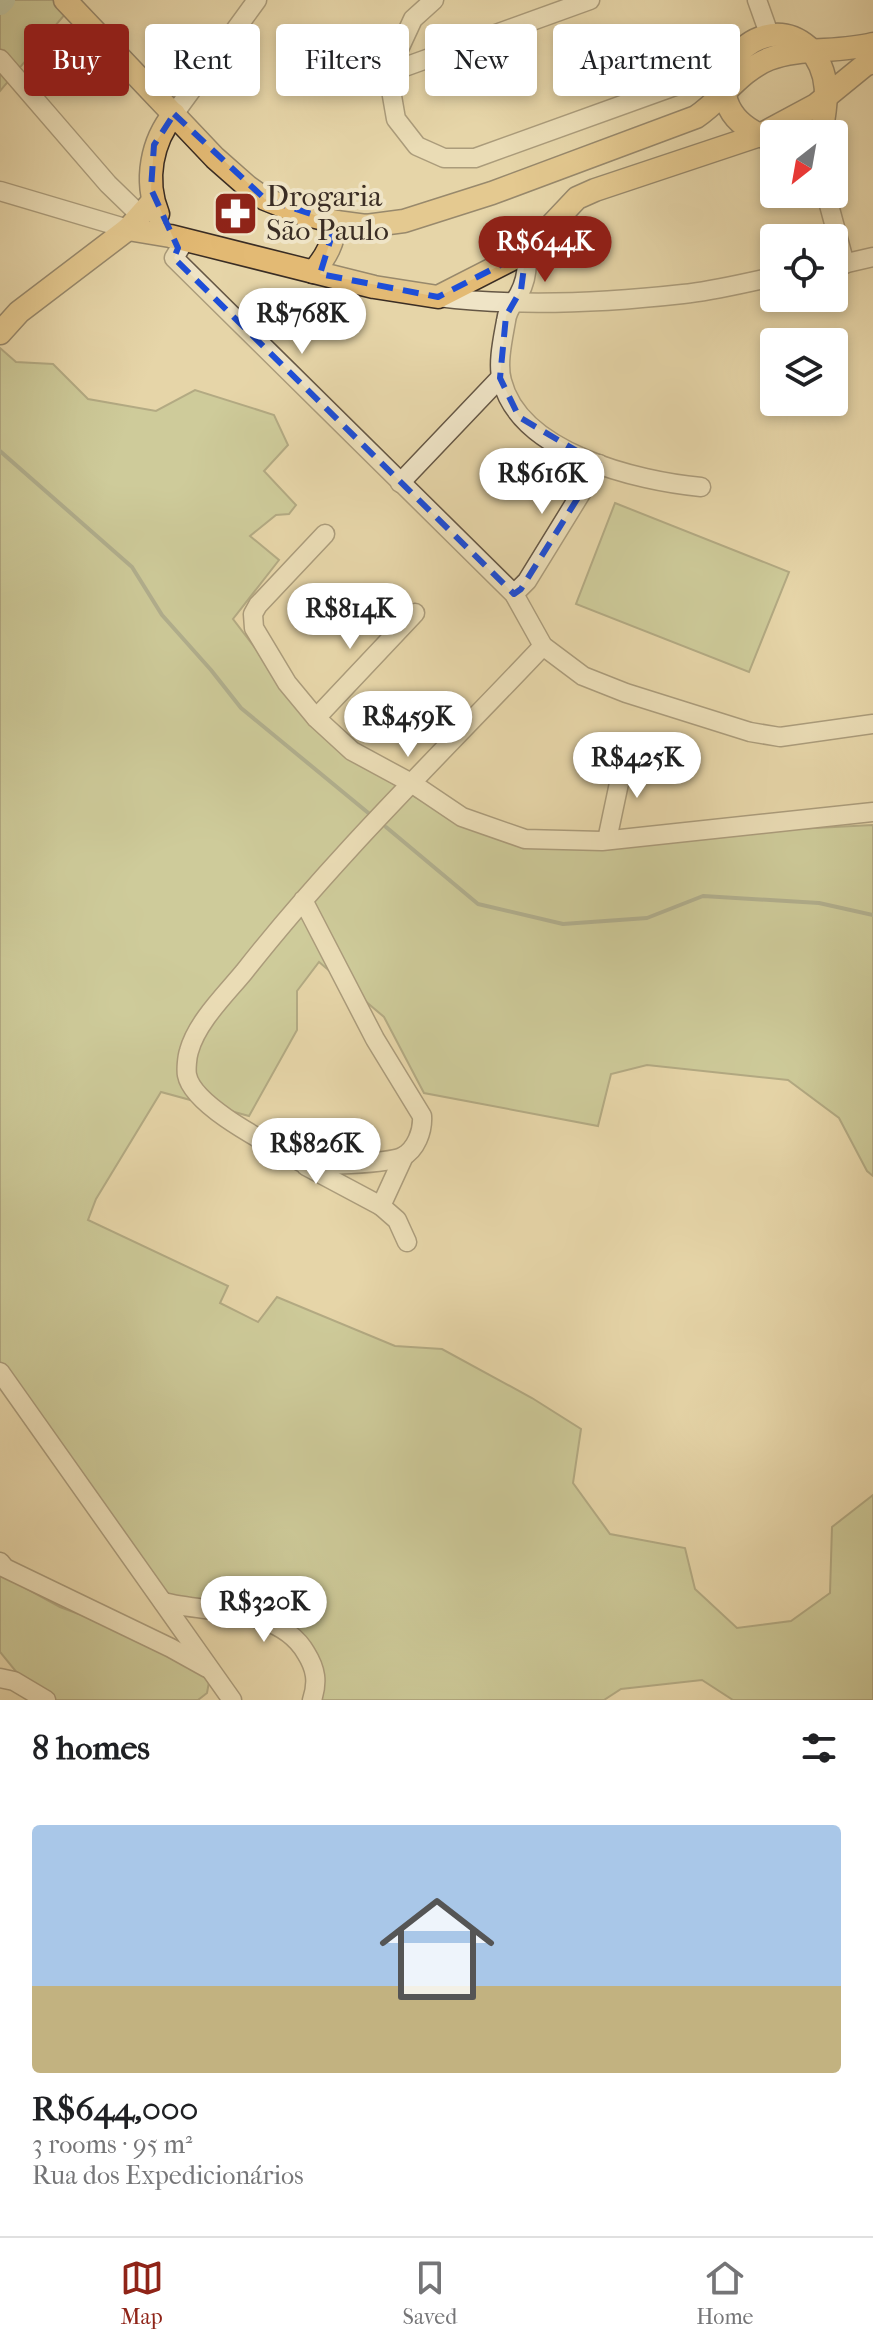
<!DOCTYPE html>
<meta charset="utf-8">
<style>
:root{--surface:#fff;--page:#f6f6f6;--text:#202124;--muted:#757577;--line:#e0e0e0;--accent:#8f2418}
body{margin:0;font-family:"IM FELL French Canon",serif;background:var(--page);color:var(--text);height:100vh;display:flex;flex-direction:column;font-size:30px;white-space:nowrap}
*{box-sizing:border-box;margin:0}
p{font-size:26px;color:var(--muted)}
.icon{flex:none;width:44px;height:44px;fill:none;stroke:currentColor;stroke-width:2;stroke-linecap:round;stroke-linejoin:round}
.map{position:relative;height:1700px;overflow:hidden}
.details{display:flex;flex-direction:column;background:var(--surface);flex:1}
.details>*{flex:none}
.banner{position:absolute;left:24px;top:24px;width:826px;height:72px;display:flex;gap:16px}
.needle{width:52px;rotate:211deg}
.controls{position:absolute;left:760px;top:120px;display:grid;gap:16px}
.controls a{display:grid;place-items:center;width:88px;height:88px;border-radius:8px;background:var(--surface);box-shadow:0 4px 12px #0003;font-size:40px}
.price{position:absolute;translate:-50% -68px;padding:0 18px;border-radius:28px;background:#fff;color:#222;font-size:26px;line-height:52px;filter:drop-shadow(0 2px 4px #0008)}
.price::after{content:'';position:absolute;left:50%;top:48px;width:24px;height:18px;margin-left:-12px;background:inherit;clip-path:polygon(0 0,100% 0,50% 100%)}
.price.on{background:var(--accent);color:#fff}
ul{padding:0;list-style:none}
li{display:grid;align-content:center;gap:16px;height:424px;padding:0 32px}
li span{display:grid;place-items:center;height:248px;border-radius:8px;color:#555}
li>.icon{margin-inline-start:auto}
span .icon{width:144px;height:144px;fill:#fffc;stroke-width:1}
li b{font-size:34px}
h2{display:flex;justify-content:space-between;align-items:center;height:96px;padding:0 32px;font-size:34px}
.pill{padding:0 28px;border-radius:8px;background:var(--surface);box-shadow:0 4px 12px #0003;font-size:28px;line-height:72px}
.pill.on{background:var(--accent);color:#fff}
.menu{display:flex;justify-content:space-around;align-items:center;height:112px;border-top:2px solid var(--line);background:var(--surface);font-size:22px;color:var(--muted)}
.menu a{display:grid;justify-items:center;gap:4px}
.menu .on{color:var(--accent)}
.map>svg:first-child{display:block}
</style>
<div class="map">
<svg width="873" height="1700" viewBox="0 0 873 1700">
<rect width="100%" height="100%" fill="#e6d5a8"/>
<filter id="stains"><feTurbulence type="fractalNoise" baseFrequency=".0025" numOctaves="4"/><feColorMatrix values="0 0 0 0 .2 0 0 0 0 .09 0 0 0 0 .02 0 0 0 .5 -.17"/></filter>
<radialGradient id="worn" r=".72"><stop offset=".6" stop-color="#630" stop-opacity="0"/><stop offset="1" stop-color="#630" stop-opacity=".3"/></radialGradient>
<!-- green -->
<g fill="#b2be8a" stroke="#767657" stroke-width="2">
<polygon points="0,0 77,0 0,91"/>
<polygon points="0,348 16,362 53,364 88,399 156,411 195,390 274,415 288,445 264,471 296,505 289,514 276,515 250,536 279,560 233,619 305,713 347,756 457,822 520,843 873,825 873,1176 867,1171 839,1118 788,1080 647,1065 611,1074 598,1126 424,1093 384,1017 319,962 297,991 297,1030 249,1116 161,1092 96,1199 88,1220 228,1286 220,1303 258,1322 277,1297 395,1346 442,1349 532,1398 581,1429 573,1483 610,1534 685,1548 695,1589 737,1628 791,1621 830,1593 832,1527 873,1495 873,1700 733,1700 702,1680 621,1689 604,1700 313,1700 300,1642 250,1616 163,1602 0,1376"/>
<polygon points="615,503 789,572 749,672 576,604"/>
<polygon points="0,1574 60,1607 171,1648 211,1671 207,1693 198,1700 55,1700 18,1674 0,1652"/>
</g>
<g fill="none" stroke-linecap="round" stroke-linejoin="round">
<!-- stream -->
<g stroke="#728170" stroke-width="4">
<polyline points="0,451 132,567 162,615 211,670 241,708 372,816"/>
<polyline points="386,827 478,904 563,924 647,918 703,896 819,903 873,915"/>
</g>
<!-- river -->
<polyline stroke="#97b9a3" stroke-width="22" points="0,4 4,0"/>
<defs>
<g id="minor">
<polyline points="434,0 413,19 388,73 396,119 417,146 444,158 475,158 725,68"/>
<polyline points="757,0 767,28"/>
<polyline points="0,59 108,184 140,215"/>
<polyline points="388,73 590,0"/>
<polyline points="174,114 257,0"/>
<polyline points="0,191 128,229"/>
<polyline points="826,194 845,264"/>
<polyline points="185,240 174,258 514,594 543,646 583,676 626,693 750,732 780,737 873,724"/>
<path d="M526 252C528 266 526 281 519 294 514 303 507 310 506 321 503 338 497 364 502 381 520 453 637 481 701 487"/>
<polyline points="834,266 873,257"/>
<path d="M438 297C518 307 603 303 683 294 714 291 744 283 774 277"/>
<polyline points="400,483 500,378"/>
<polyline points="325,534 258,605 253,614 254,628 287,683 316,718 352,751 413,784 462,817 525,839 602,841 873,812"/>
<polyline points="514,594 527,581 599,464"/>
<polyline points="316,718 415,613"/>
<polyline points="607,840 626,750"/>
<path d="M303 900 375 1039 422 1116C423 1131 416 1150 402 1157 390 1163 311 1168 301 1162 273 1146 193 1107 187 1075 186 1070 187 1057 189 1051 197 1022 225 995 244 972 334 857 443 752 543 646"/>
<polyline points="306,1166 381,1206 404,1156"/>
<polyline points="381,1206 397,1220 407,1242"/>
<polyline points="0,1372 232,1700"/>
<polyline points="0,1562 5,1568 171,1648 207,1668"/>
<path d="M163 1602C208 1614 279 1606 306 1653 316 1669 318 1682 312 1700"/>
<polyline points="0,1678 14,1681 46,1700"/>
</g>
<g id="major">
<path d="M65 0 215 158 248 187 265 199 300 213 336 222 366 226 404 221 492 193 696 117C722 100 739 71 769 59 799 47 839 53 873 44"/>
<path d="M767 138C675 102 753 0 808 47 832 73 827 102 821 134"/>
<path d="M158 214C144 180 152 141 174 114"/>
<polyline points="128,229 170,236 374,287 438,297 526,252 577,198 595,190 760,135 816,105 865,65 873,62"/>
<path d="M313 272C327 256 333 243 336 222"/>
<polyline points="0,333 19,312 128,229 153,201"/>
</g>
</defs>
<!-- minor casing -->
<use href="#minor" stroke="#655745" stroke-width="21"/>
<!-- major casing -->
<use href="#major" stroke="#3a2d24" stroke-width="25"/>
<!-- minor -->
<use href="#minor" stroke="#efe4c6" stroke-width="18"/>
<!-- major -->
<use href="#major" stroke="#e3ba74" stroke-width="22"/>
</g>
<!-- marked area -->
<path d="M0 0H873V1700H0ZM174 114 265 199 336 222 320 274 438 297 526 252 521 290 506 316 500 378 519 417 599 464 521 589 514 594 174 258 178 248 151 189 154 145Z" fill="#e6d5a8" fill-opacity=".55" fill-rule="evenodd"/>
<path fill="none" stroke="#1d4ed8" stroke-width="6" stroke-dasharray="16 10" stroke-linejoin="round" d="M174 114 265 199 336 222 320 274 438 297 526 252 521 290 506 316 500 378 519 417 599 464 521 589 514 594 174 258 178 248 151 189 154 145Z"/>
<!-- icons -->
<defs>
<symbol id="pharmacy-square" viewBox="-11 -11 22 22"><rect x="-9" y="-9" width="18" height="18" rx="4" fill="#8f2418" stroke="#efe4c6"/><path d="M-2-6h4v4h4v4h-4v4h-4v-4h-4v-4h4Z" fill="#fff"/></symbol>
</defs>
<g fill-rule="evenodd">
<use href="#pharmacy-square" x="210" y="188" width="51" height="51"/>
</g>
<g text-anchor="middle" dominant-baseline="central" stroke-width="8" stroke-linejoin="round" paint-order="stroke">
<!-- poi labels -->
<g font-size="30" fill="#3a2d24" stroke="#efe4c6" text-anchor="start">
<text x="266" y="196">Drogaria<tspan x="266" dy="34">São Paulo</tspan></text>
</g>
</g>
<rect width="100%" height="100%" filter="url(#stains)"/>
<rect width="100%" height="100%" fill="url(#worn)"/>
</svg>
<div class="controls">
<a><svg class="needle" viewBox="-14 -14 28 28"><path d="M0-13l5 13h-10z" fill="#e53935"/><path d="M0 13l5-13h-10z" fill="#757577"/></svg></a>
<a><svg class="icon" aria-label="locate" viewBox="0 0 24 24"><circle cx="12" cy="12" r="6"/><path d="M12 2v4M12 18v4M2 12h4M18 12h4"/></svg></a>
<a><svg class="icon" aria-label="layers" viewBox="0 0 24 24"><path d="M12 4l9 5-9 5-9-5zM3 14l9 5 9-5"/></svg></a>
</div>
<b class="price on" style="left:545px;top:284px">R$644K</b>
<b class="price" style="left:302px;top:356px">R$768K</b>
<b class="price" style="left:542px;top:516px">R$616K</b>
<b class="price" style="left:350px;top:651px">R$814K</b>
<b class="price" style="left:408px;top:759px">R$459K</b>
<b class="price" style="left:637px;top:800px">R$425K</b>
<b class="price" style="left:316px;top:1186px">R$826K</b>
<b class="price" style="left:264px;top:1644px">R$320K</b>
<div class="banner">
<a class="pill on">Buy</a>
<a class="pill">Rent</a>
<a class="pill">Filters</a>
<a class="pill">New</a>
<a class="pill">Apartment</a>
</div>
</div>
<section class="details">
<h2>8 homes<svg class="icon" aria-label="filters" viewBox="0 0 24 24"><path d="M4 7h16M4 17h16"/><circle cx="9" cy="7" r="2"/><circle cx="15" cy="17" r="2"/></svg></h2>
<ul>
<li><span style="background:linear-gradient(#a9c7e8 65%,#c2b280 0)"><svg class="icon" aria-label="home" viewBox="0 0 24 24"><path d="M3 11l9-7 9 7M6 9v11h12V9"/></svg></span><div><b>R$644,000</b><p>3 rooms · 95 m²</p><p>Rua dos Expedicionários</p></div></li>
</ul>
</section>
<nav class="menu">
<a class="on"><svg class="icon" aria-label="map" viewBox="0 0 24 24"><path d="M3 6l6-2 6 2 6-2v14l-6 2-6-2-6 2zM9 4v14M15 6v14"/></svg>Map</a>
<a><svg class="icon" aria-label="saved" viewBox="0 0 24 24"><path d="M7 4h10v16l-5-4-5 4z"/></svg>Saved</a>
<a><svg class="icon" aria-label="home" viewBox="0 0 24 24"><path d="M3 11l9-7 9 7M6 9v11h12V9"/></svg>Home</a>
</nav>
